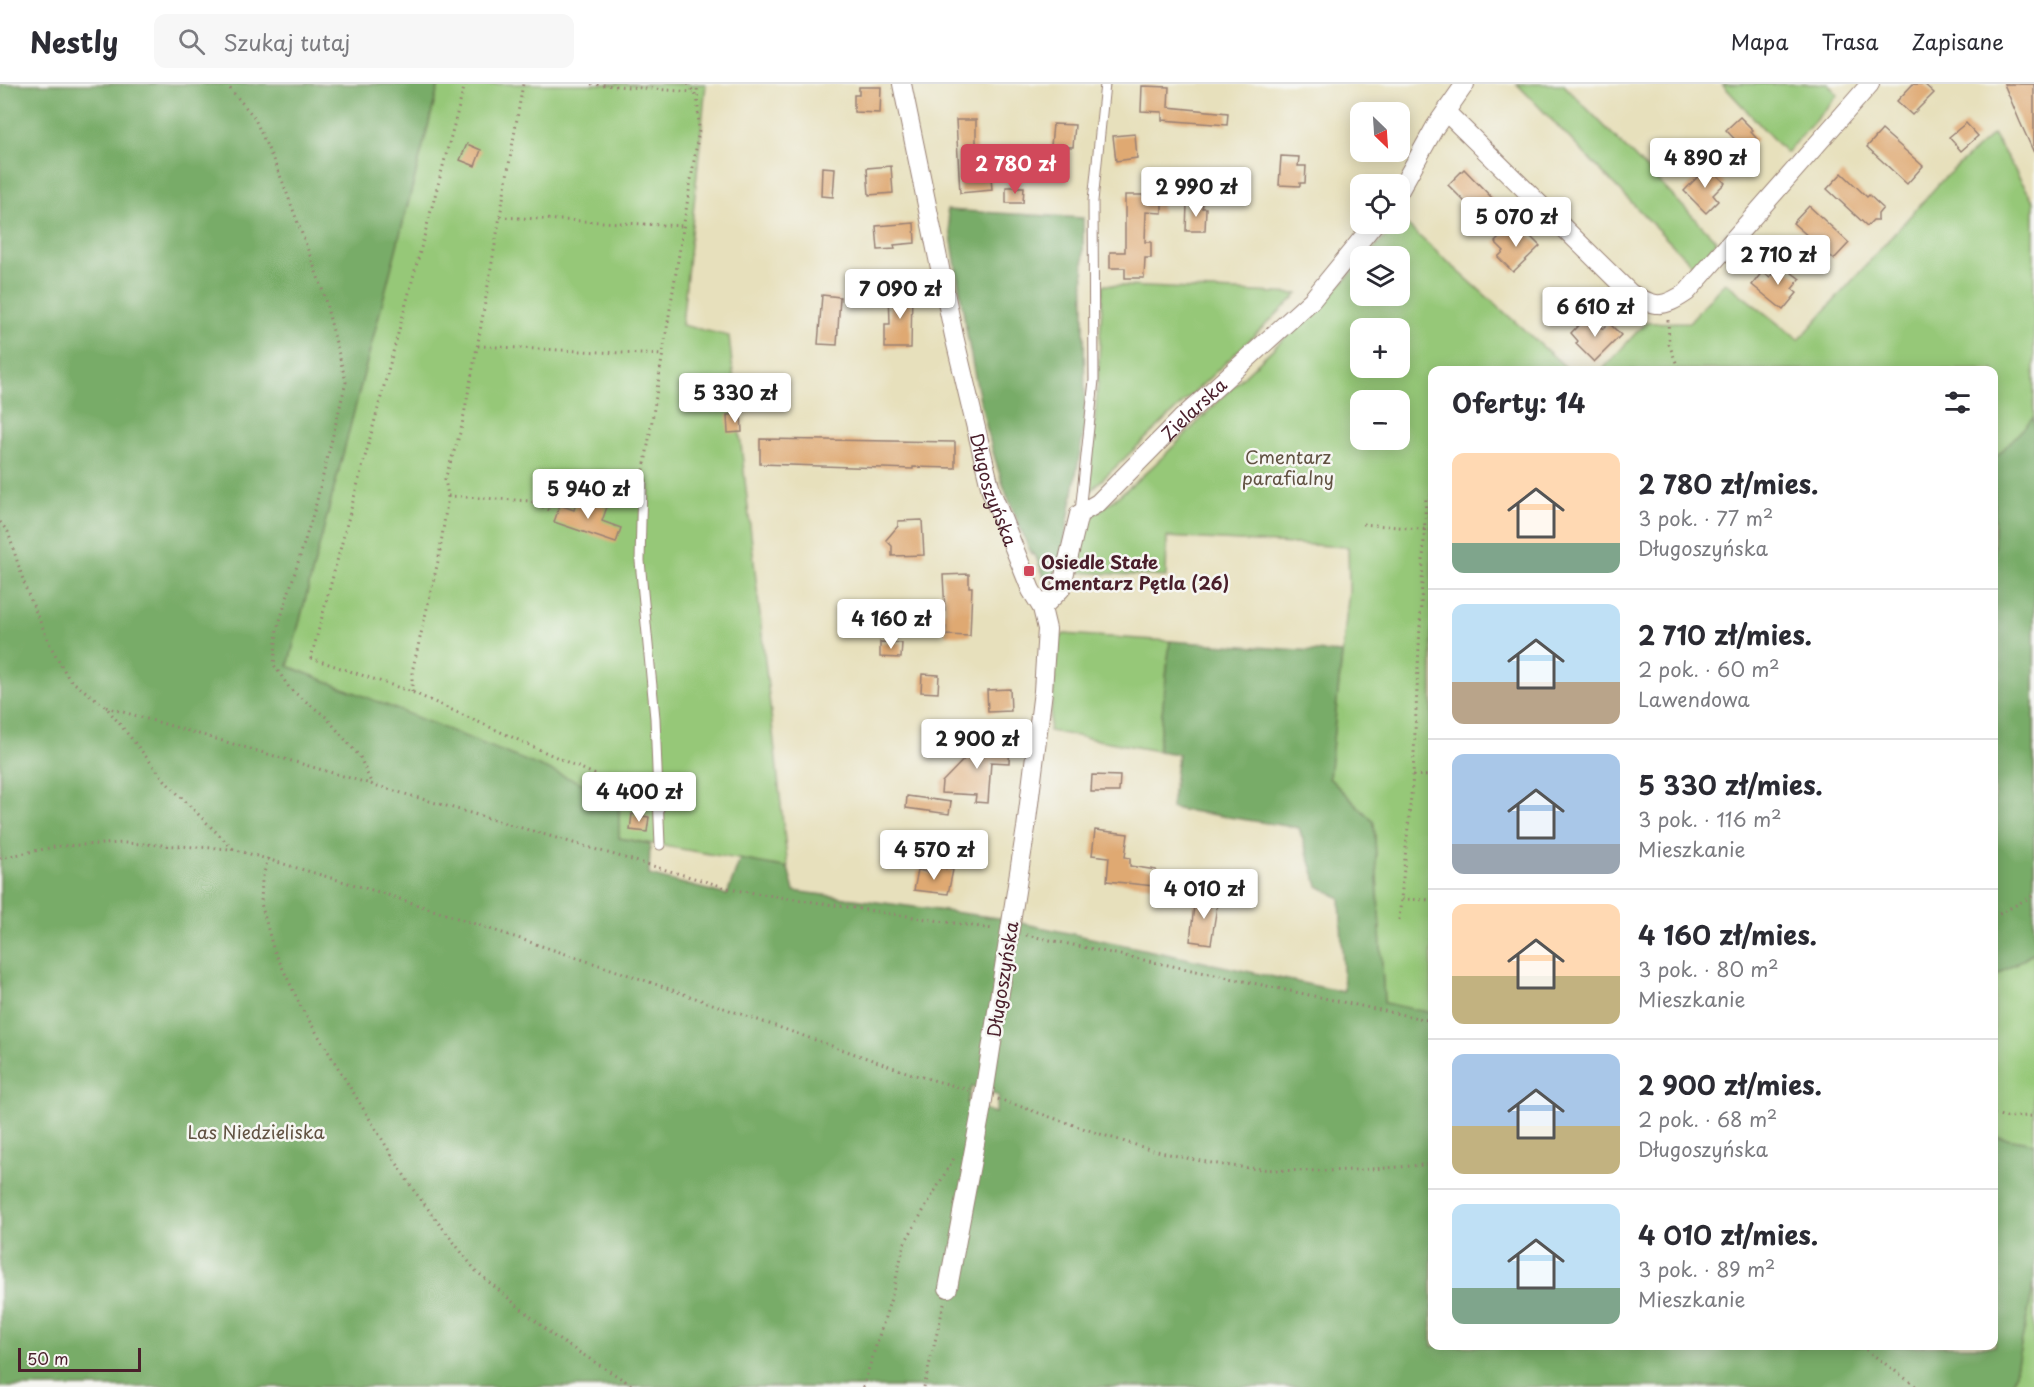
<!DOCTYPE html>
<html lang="pl">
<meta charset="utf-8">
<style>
:root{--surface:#fff;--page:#f7f7f7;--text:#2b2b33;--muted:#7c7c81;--line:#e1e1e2;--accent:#d1495b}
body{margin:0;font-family:"Playpen Sans",sans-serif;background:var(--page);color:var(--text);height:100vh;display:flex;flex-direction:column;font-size:22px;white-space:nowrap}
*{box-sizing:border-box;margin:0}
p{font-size:20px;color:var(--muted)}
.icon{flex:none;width:33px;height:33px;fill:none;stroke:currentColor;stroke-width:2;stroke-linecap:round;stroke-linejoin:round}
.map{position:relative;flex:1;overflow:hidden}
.sheet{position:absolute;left:1428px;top:282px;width:570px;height:984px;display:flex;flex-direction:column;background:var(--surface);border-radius:12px;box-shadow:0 3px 15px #0003}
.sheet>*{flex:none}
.needle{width:39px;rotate:155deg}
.buttons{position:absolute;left:1350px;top:18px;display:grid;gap:12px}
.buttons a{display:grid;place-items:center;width:60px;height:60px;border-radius:12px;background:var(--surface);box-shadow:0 3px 15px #0003;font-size:30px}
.scale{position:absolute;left:18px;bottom:15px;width:123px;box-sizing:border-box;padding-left:6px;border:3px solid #4a1f2b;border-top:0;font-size:16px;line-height:21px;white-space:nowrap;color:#4a1f2b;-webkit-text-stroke:4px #f6f6f2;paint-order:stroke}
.price{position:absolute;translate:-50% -51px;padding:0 14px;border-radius:6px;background:#fff;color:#222;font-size:20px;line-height:39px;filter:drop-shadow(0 2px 3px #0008)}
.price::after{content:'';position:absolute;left:50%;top:36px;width:18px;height:14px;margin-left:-9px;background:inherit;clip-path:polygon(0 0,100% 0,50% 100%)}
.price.selected{background:var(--accent);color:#fff}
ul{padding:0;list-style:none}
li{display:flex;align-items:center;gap:18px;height:150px;padding:0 24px}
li+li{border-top:2px solid var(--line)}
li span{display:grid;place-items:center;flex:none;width:168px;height:120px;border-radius:12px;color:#555}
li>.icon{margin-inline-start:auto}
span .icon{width:72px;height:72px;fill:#fffc;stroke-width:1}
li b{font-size:26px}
h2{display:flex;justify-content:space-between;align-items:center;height:72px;padding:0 24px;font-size:26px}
header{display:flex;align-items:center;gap:36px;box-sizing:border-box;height:84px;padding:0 30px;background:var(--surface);border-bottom:2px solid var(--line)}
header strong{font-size:28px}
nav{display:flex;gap:33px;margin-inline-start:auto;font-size:21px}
.search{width:420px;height:54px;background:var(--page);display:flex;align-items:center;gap:15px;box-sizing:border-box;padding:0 21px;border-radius:12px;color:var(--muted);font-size:22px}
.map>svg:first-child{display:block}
</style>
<header>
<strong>Nestly</strong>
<div class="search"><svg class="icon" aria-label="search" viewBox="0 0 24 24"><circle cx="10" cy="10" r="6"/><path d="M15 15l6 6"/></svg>Szukaj tutaj</div>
<nav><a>Mapa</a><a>Trasa</a><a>Zapisane</a></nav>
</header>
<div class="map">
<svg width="2034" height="1303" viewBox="0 0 2034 1303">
<rect width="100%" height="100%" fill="#f6f6f2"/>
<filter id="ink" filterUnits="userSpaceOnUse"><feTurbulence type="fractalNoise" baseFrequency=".0167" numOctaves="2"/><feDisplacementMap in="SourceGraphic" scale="12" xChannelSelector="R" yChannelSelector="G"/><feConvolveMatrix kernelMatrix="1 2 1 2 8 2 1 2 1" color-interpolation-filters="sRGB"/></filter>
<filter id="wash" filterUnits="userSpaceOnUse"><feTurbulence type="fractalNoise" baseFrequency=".008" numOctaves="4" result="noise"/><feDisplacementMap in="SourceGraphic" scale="24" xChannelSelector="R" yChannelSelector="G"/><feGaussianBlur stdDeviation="1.35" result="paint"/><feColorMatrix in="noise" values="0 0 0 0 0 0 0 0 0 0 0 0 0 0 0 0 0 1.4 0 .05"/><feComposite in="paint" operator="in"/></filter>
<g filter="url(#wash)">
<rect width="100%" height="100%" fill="#e7e0bc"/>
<!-- green -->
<g fill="#96c878" stroke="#707452" stroke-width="1.5" fill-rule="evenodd">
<polygon points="439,0 706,0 682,241 729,252 788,784 619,754 288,582"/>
<polygon points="1517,0 1563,0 1717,157 1695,184"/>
<polygon points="1722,0 1828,0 1838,11 1786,69"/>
<polygon points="1993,50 2034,118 2034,795 1994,817 1994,286 1602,286 1645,239 1689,238 1725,198 1799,256 1944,94"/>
<path d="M1401 136 1569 286H1432V929L1384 919 1374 738 1329 694 1349 506 1348 463 1167 453 1166 493 1076 488 1085 437C1145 397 1193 341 1244 292 1283 254 1324 220 1360 180V212H1400V172H1367ZM1360 244H1400V284H1360ZM1360 316H1400V356H1360Z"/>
<polygon points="1103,201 1298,210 1089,408 1097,311"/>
<polygon points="1064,550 1170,557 1158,667 1049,647 1059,555"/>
<polygon points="2034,868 2034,1059 1994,1052 1994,893"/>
<polygon points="2034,1200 2034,1303 2012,1303"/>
</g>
<!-- forest -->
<g fill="#78ac68" stroke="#61664a" stroke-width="1.5" fill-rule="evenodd">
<path d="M0 0H439L288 582 619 714V754L650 760 649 791 727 811 740 775 788 784 794 807 998 834 1344 908 1340 814 1318 802 1299 744 1171 724 1178 670 1158 667 1170 557 1342 569 1329 694 1374 738 1384 919 1432 929V1262H1994V1052L2034 1059V1200L2012 1303H0ZM972 1003 999 1012 995 1029 967 1019Z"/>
<path d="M947 126 1083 134 1085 340 1060 482 1054 497 1045 495 1036 473 1030 467C1021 446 1012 425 1004 403 974 315 962 218 947 126Z"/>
<polygon points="2034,333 2034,868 1994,893 1994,375"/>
</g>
<g id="blocks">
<!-- building -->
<g fill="#dfa972">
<polygon points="1913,0 1924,0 1934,9 1912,31 1897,17"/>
<polygon points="2004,0 2034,0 2034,69 2020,38"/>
<polygon points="1142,2 1169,3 1168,23 1228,29 1227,41 1162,36 1162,28 1141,27"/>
<polygon points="859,3 881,3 880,29 854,28 854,11 859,11"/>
<polygon points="1740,33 1753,46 1751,48 1757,55 1745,66 1726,46"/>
<polygon points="956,36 976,36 976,82 990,81 992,106 960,109"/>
<polygon points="1966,39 1978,52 1961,67 1949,53"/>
<polygon points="1053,40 1075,41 1073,63 1051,62"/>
<polygon points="1882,46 1923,82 1907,100 1867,63"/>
<polygon points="1135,50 1137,74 1116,77 1113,52"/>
<polygon points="467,60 481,66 475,82 460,76"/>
<polygon points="1281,72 1299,73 1298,82 1306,82 1305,99 1300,99 1300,102 1279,101"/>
<polygon points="891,82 893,109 869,111 867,84"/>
<polygon points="1708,82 1725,99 1713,111 1718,117 1706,129 1684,107"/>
<polygon points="822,83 835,84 833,113 821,112"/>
<polygon points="1464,85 1494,116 1479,132 1448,101"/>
<polygon points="1842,89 1867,113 1869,111 1883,124 1878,130 1878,136 1873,136 1867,142 1827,105"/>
<polygon points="1006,103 1024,103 1023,119 1006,119"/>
<polygon points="1125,111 1162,111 1162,129 1146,128 1145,158 1151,158 1151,174 1145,174 1144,194 1125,194 1125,184 1110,184 1110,168 1125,168"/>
<polygon points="1187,120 1203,120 1202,124 1206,124 1205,147 1186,147"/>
<polygon points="1809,122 1849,159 1834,175 1793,139"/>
<polygon points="914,139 915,159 894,161 895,165 878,166 876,142"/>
<polygon points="1511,142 1523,155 1528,150 1540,162 1513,188 1498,173 1504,167 1495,158"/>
<polygon points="1780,180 1800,195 1792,205 1797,209 1783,226 1752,201 1762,188 1770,193"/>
<polygon points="912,205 911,264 885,264 885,240 890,240 889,206"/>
<polygon points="822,211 840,213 837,261 818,260"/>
<polygon points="1588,231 1603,245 1609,239 1621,251 1594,278 1576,260 1578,257 1571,249"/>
<polygon points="741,330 742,348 728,349 727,331"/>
<polygon points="760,355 955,358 955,384 913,383 913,385 760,380"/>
<polygon points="578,412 607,423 602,437 621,444 616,459 554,438 560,421 574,426"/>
<polygon points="922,436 924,471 892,472 892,462 886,456 898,442 898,437"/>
<polygon points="969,490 969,503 972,503 970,552 945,551 946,543 942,543 942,527 945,527 943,491"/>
<polygon points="880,558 902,559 901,574 880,573"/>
<polygon points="922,590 939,591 938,609 921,608"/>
<polygon points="1010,605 1011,627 988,628 987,606"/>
<polygon points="984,653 1010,655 1009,679 991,678 988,719 975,718 976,711 941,709 942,698 975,664 983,664"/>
<polygon points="1092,691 1120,692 1119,708 1091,708"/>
<polygon points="907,712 951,718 949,730 906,724"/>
<polygon points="632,730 649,733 647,748 630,746"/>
<polygon points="1095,746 1128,750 1125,773 1130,774 1130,782 1156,786 1154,802 1107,797 1109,773 1092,771"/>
<polygon points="937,783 953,786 948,810 914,806 918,786 935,790"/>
<polygon points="1195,813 1218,816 1211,860 1190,857"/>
</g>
</g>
</g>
<g filter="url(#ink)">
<use href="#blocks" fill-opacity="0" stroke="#988074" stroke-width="1.5"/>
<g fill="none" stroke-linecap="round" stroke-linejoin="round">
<defs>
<g id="service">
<polyline points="642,398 640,477 655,634 660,761"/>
<polyline points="1080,428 1094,296 1093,117 1105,0"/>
</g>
<g id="minor">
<path id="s1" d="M902 0 954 252 991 407 1031 506 1042 524 1047 545 1043 607 1026 744 982 1022 948 1204"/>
<path d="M1446 28 1630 209C1655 223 1662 225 1687 208L1870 0"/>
<polyline points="1400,106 1435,43 1465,0"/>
<path id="s2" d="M1042 524 1061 505 1079 430 1098 419 1181 335 1312 216 1374 140"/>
</g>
</defs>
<!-- service casing -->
<use href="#service" stroke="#988074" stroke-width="11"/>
<!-- minor casing -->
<use href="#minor" stroke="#988074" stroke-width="20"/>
<!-- path -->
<g stroke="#988074" stroke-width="3" stroke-dasharray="1.5 4.5" stroke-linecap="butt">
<polyline points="226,0 254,33 282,96 322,204 346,298 315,424 277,546 274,581 290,605 326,633 360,673 372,701"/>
<polyline points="465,0 311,574 412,608 647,714"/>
<polyline points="591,0 693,8"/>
<polyline points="688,0 697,13"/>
<polyline points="500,133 683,142"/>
<polyline points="1668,236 1669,260 1679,286"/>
<polyline points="478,262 662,271"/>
<polyline points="644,386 699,46 697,0"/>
<polyline points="448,412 531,417 549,426"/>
<polyline points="0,438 8,448 26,505 51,563 69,595 106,623 168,700 233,765"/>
<polyline points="1363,440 1432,446"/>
<polyline points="412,608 412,588 439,473 448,412 445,395 461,346 479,253 523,0"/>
<polyline points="106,623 735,806 993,845"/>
<polyline points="1413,691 1432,692"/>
<polyline points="0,774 59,762 124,759 233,765 382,809 641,895 915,991 969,1006"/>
<polyline points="268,774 262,796 261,819 273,864 302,925 412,1104 476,1187 556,1254 635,1303"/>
<polyline points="1402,815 1432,816"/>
<polyline points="1994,833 2034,811"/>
<polyline points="1399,836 1413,691 1426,413"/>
<polyline points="1026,851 1432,937"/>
<path d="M998 1015C1070 1039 1142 1068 1218 1080 1289 1091 1361 1087 1432 1080"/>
<polyline points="1994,1030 2006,1033 2034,1032"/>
<polyline points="1861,1262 1917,1303"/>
<polyline points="863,1303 893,1208 904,1160 954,1074"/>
<polyline points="924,1303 944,1220"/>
</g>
<!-- service -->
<use href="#service" stroke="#fff" stroke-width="9"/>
<!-- minor -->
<use href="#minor" stroke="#fff" stroke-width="18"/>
</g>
</g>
<!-- markers -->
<rect fill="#d1495b" stroke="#f6f6f2" stroke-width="2" x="1023" y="481" width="12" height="12" rx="3"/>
<g text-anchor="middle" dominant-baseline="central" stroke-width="5" stroke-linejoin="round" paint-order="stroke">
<!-- street labels -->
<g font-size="18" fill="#4a1f2b" stroke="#f6f6f2">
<text stroke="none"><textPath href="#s2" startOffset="260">Zielarska</textPath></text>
<text stroke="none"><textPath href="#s1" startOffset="416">Długoszyńska</textPath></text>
<text transform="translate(1002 895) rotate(-81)">Długoszyńska</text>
</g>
<!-- park labels -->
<g font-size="18" fill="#615242" stroke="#f6f6f2">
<text x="1288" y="372">Cmentarz<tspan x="1288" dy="21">parafialny</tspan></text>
<text x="256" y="1047">Las Niedzieliska</text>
</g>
<!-- poi labels -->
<g font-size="18" font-weight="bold" fill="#4a1f2b" stroke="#f6f6f2" text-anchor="start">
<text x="1041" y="477">Osiedle Stałe<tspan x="1041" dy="21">Cmentarz Pętla (26)</tspan></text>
</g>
</g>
</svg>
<div class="buttons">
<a><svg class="needle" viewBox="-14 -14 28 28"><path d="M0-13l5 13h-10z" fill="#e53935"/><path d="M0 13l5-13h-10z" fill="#7c7c81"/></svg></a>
<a><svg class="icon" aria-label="locate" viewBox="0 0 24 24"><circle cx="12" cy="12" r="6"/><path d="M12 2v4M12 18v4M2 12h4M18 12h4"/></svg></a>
<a><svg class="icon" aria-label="layers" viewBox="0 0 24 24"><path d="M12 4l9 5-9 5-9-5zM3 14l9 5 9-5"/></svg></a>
<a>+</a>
<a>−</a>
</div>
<div class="scale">50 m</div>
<b class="price" style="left:1705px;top:105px">4 890 zł</b>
<b class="price selected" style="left:1015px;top:111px">2 780 zł</b>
<b class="price" style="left:1196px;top:134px">2 990 zł</b>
<b class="price" style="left:1516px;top:164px">5 070 zł</b>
<b class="price" style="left:1778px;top:202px">2 710 zł</b>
<b class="price" style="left:900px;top:236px">7 090 zł</b>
<b class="price" style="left:1595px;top:254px">6 610 zł</b>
<b class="price" style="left:735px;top:340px">5 330 zł</b>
<b class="price" style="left:588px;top:436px">5 940 zł</b>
<b class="price" style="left:891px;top:566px">4 160 zł</b>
<b class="price" style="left:977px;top:686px">2 900 zł</b>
<b class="price" style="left:639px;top:739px">4 400 zł</b>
<b class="price" style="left:934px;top:797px">4 570 zł</b>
<b class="price" style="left:1204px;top:836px">4 010 zł</b>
<section class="sheet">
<h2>Oferty: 14<svg class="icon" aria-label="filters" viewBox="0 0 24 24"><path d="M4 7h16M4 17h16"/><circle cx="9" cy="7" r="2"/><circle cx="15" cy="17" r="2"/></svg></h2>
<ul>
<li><span style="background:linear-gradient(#ffd9b3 75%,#7fa58c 0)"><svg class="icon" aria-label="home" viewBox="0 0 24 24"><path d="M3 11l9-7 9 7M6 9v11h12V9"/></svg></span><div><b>2 780 zł/mies.</b><p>3 pok. · 77 m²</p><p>Długoszyńska</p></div></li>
<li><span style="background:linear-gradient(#bfe0f5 65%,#b9a48a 0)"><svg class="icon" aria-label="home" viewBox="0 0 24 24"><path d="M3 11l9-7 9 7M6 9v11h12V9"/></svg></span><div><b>2 710 zł/mies.</b><p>2 pok. · 60 m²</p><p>Lawendowa</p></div></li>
<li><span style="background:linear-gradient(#a9c7e8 75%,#9aa5b1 0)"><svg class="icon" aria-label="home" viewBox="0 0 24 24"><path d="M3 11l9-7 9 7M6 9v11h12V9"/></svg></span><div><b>5 330 zł/mies.</b><p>3 pok. · 116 m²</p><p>Mieszkanie</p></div></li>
<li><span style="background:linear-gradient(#ffd9b3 60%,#c2b280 0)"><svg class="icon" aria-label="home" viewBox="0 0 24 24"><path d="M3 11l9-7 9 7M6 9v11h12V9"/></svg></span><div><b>4 160 zł/mies.</b><p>3 pok. · 80 m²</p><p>Mieszkanie</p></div></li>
<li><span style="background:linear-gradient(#a9c7e8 60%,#c2b280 0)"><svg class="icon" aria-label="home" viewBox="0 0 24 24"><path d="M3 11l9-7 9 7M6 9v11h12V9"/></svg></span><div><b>2 900 zł/mies.</b><p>2 pok. · 68 m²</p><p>Długoszyńska</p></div></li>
<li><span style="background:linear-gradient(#bfe0f5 70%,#7fa58c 0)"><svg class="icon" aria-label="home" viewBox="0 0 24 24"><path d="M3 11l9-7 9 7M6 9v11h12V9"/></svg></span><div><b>4 010 zł/mies.</b><p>3 pok. · 89 m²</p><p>Mieszkanie</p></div></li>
</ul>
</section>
</div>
